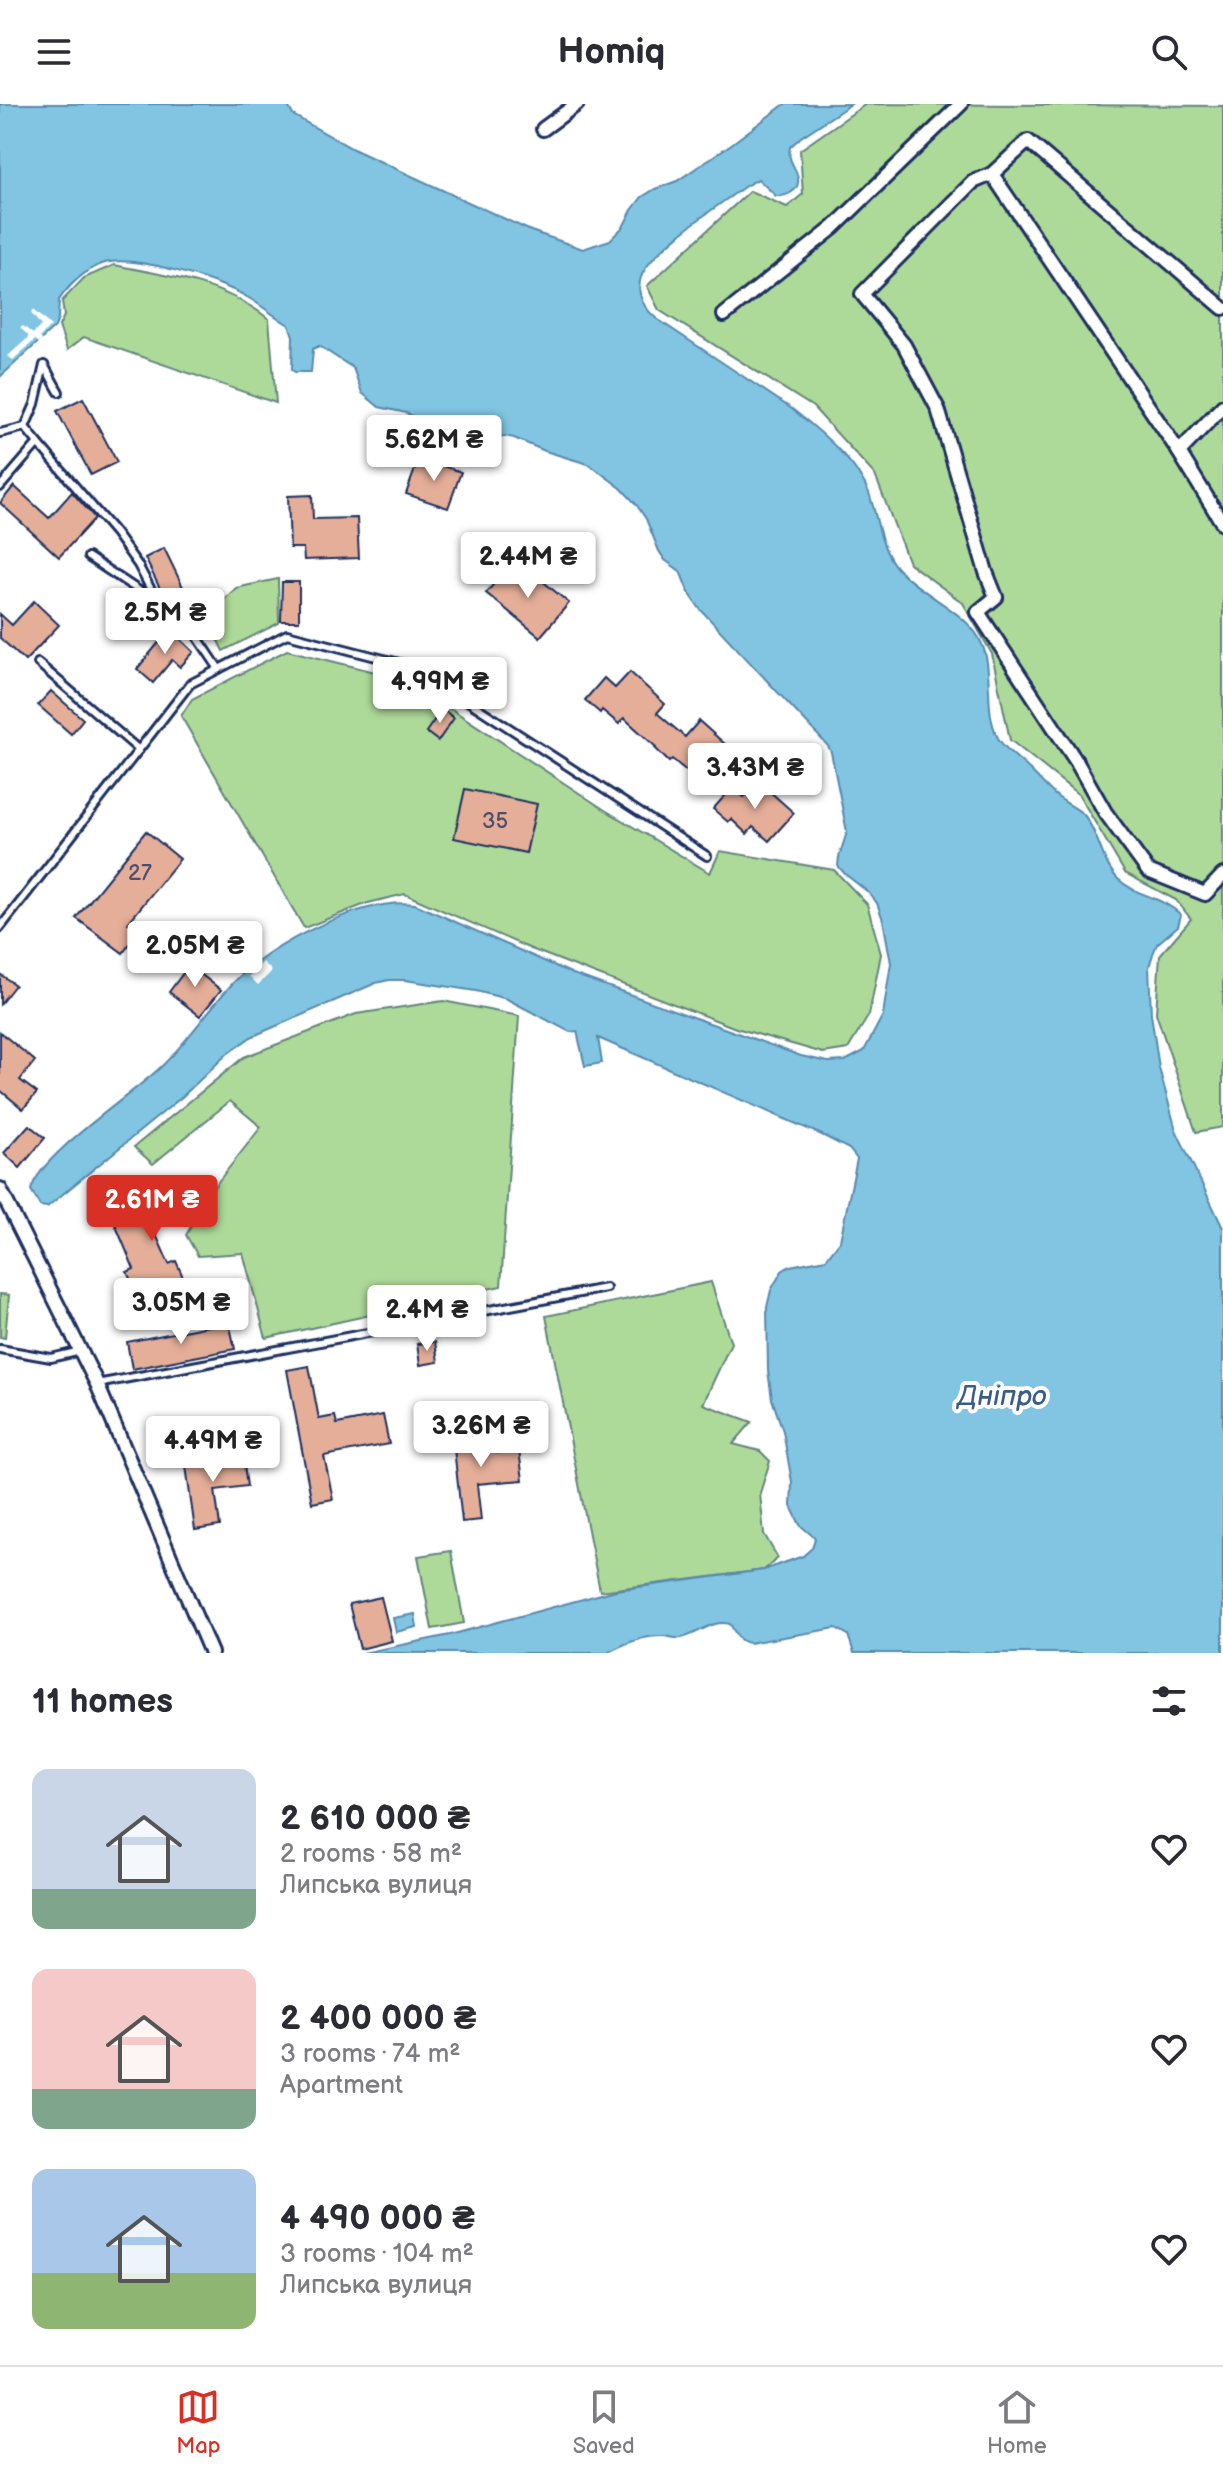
<!DOCTYPE html>
<meta charset="utf-8">
<style>
:root{--surface:#fff;--page:#f7f7f7;--text:#2b2b33;--muted:#7c7c81;--line:#e1e1e2;--accent:#d93025}
body{margin:0;font-family:"Balsamiq Sans",sans-serif;background:var(--page);color:var(--text);height:100vh;display:flex;flex-direction:column;font-size:30px;white-space:nowrap}
*{box-sizing:border-box;margin:0}
p{font-size:26px;color:var(--muted)}
.icon{flex:none;width:44px;height:44px;fill:none;stroke:currentColor;stroke-width:2;stroke-linecap:round;stroke-linejoin:round}
.map{position:relative;height:1549px;overflow:hidden}
.sheet{display:flex;flex-direction:column;background:var(--surface);flex:1}
.sheet>*{flex:none}
.price{position:absolute;translate:-50% -68px;padding:0 18px;border-radius:8px;background:#fff;color:#222;font-size:26px;line-height:52px;filter:drop-shadow(0 2px 4px #0008)}
.price::after{content:'';position:absolute;left:50%;top:48px;width:24px;height:18px;margin-left:-12px;background:inherit;clip-path:polygon(0 0,100% 0,50% 100%)}
.price.selected{background:var(--accent);color:#fff}
ul{padding:0;list-style:none}
li{display:flex;align-items:center;gap:24px;height:200px;padding:0 32px}
li span{display:grid;place-items:center;flex:none;width:224px;height:160px;border-radius:16px;color:#555}
li>.icon{margin-inline-start:auto}
span .icon{width:96px;height:96px;fill:#fffc;stroke-width:1}
li b{font-size:34px}
h2{display:flex;justify-content:space-between;align-items:center;height:96px;padding:0 32px;font-size:34px}
header{display:flex;justify-content:space-between;align-items:center;height:104px;padding:0 32px;background:var(--surface);font-size:36px;font-weight:600}
.tab-bar{display:flex;justify-content:space-around;align-items:center;height:112px;border-top:2px solid var(--line);background:var(--surface);font-size:22px;color:var(--muted)}
.tab-bar a{display:grid;justify-items:center;gap:4px}
.tab-bar .selected{color:var(--accent)}
.map>svg:first-child{display:block}
</style>
<header><svg class="icon" aria-label="menu" viewBox="0 0 24 24"><path d="M4 6h16M4 12h16M4 18h16"/></svg>Homiq<svg class="icon" aria-label="search" viewBox="0 0 24 24"><circle cx="10" cy="10" r="6"/><path d="M15 15l6 6"/></svg></header>
<div class="map">
<svg width="1223" height="1549" viewBox="0 0 1223 1549">
<rect width="100%" height="100%" fill="#fff"/>
<filter id="ink" filterUnits="userSpaceOnUse"><feTurbulence type="fractalNoise" baseFrequency=".0125" numOctaves="2"/><feDisplacementMap in="SourceGraphic" scale="16" xChannelSelector="R" yChannelSelector="G"/><feConvolveMatrix kernelMatrix="1 2 1 2 8 2 1 2 1" color-interpolation-filters="sRGB"/></filter>
<g filter="url(#ink)">
<!-- green -->
<g fill="#aeda99" stroke="#64847c" stroke-width="2">
<polygon points="866,0 1223,2 1223,1023 1196,1028 1156,909 1160,851 1191,815 1176,796 1125,769 1079,691 1010,636 992,550 963,499 909,459 875,371 813,303 659,206 647,182 750,87 787,103 803,90 800,46"/>
<path d="M114 161C167 171 225 180 269 215L276 299 84 233 67 246 59 222 64 212 62 197 84 174Z"/>
<polygon points="278,475 279,519 223,547 206,513 236,484"/>
<polygon points="287,546 407,576 605,706 710,769 720,747 834,766 867,800 881,850 869,911 848,945 823,949 736,924 531,845 405,790 368,799 304,824 181,612 192,595"/>
<polygon points="443,897 519,912 501,1182 266,1234 243,1149 198,1152 186,1131 214,1083 261,1023 230,997 153,1060 134,1043 244,953 356,910"/>
<polygon points="711,1178 731,1239 703,1300 752,1318 733,1340 760,1347 770,1357 760,1389 764,1430 778,1454 764,1466 600,1487 546,1212"/>
<polygon points="0,1190 9,1191 5,1234 0,1233"/>
<polygon points="451,1447 464,1519 432,1525 418,1452"/>
</g>
<!-- water -->
<g fill="#81c5e2" stroke="#5889ad" stroke-width="2">
<path d="M0 0H287L293 11 353 45 531 127 583 145 610 136 623 123 632 106 642 93 655 85 677 77 730 41 785 0H851L801 33 790 43C787 59 796 61 798 74 800 87 786 93 776 92L758 75 747 81C723 98 644 150 640 177 637 193 646 206 657 215L792 305C818 325 857 358 869 389 878 414 879 442 896 463 918 489 963 506 979 534 996 563 982 604 998 634 1005 646 1019 655 1028 664 1039 674 1047 685 1059 694 1067 700 1077 704 1084 711 1099 729 1101 758 1118 775 1136 792 1163 793 1181 811L1178 822 1157 840 1153 850 1149 863 1151 910 1159 964 1176 1026 1223 1124V1549H854L848 1531 836 1524 749 1539C737 1537 736 1529 730 1520 711 1515 699 1531 681 1534 675 1535 669 1532 662 1532 644 1532 623 1540 607 1549H363L450 1531 616 1486 764 1466 803 1452 812 1444 815 1434 800 1421 791 1402 792 1378 783 1327 772 1295 768 1267 767 1203 771 1186 782 1167 790 1162 826 1155 840 1137 857 1055 849 1045 822 1031 598 934 602 959 585 962 577 927 570 928 507 895 476 887 405 876H389L376 879 251 933 227 950 183 992 47 1103 40 1102 31 1086C40 1050 134 990 163 961 189 936 209 904 234 878 271 840 362 793 415 800L573 870 801 952 828 958 845 957 864 947 883 911 891 859 883 816 877 799 868 788 845 770 838 762 839 753 847 728 831 648 828 642 700 505 688 487 680 467 665 456 659 447 646 415 636 400 621 384 597 366 588 360 545 347 514 334 505 332 483 335 462 331 438 324 406 309 379 303 362 289 353 264 319 242 313 245 311 268H295L292 266 293 232 289 221C274 212 261 201 247 193 220 177 131 149 102 160 85 166 69 181 59 196L58 215 55 223 0 273Z"/>
<polygon points="415,1510 417,1523 396,1528 393,1514"/>
</g>
<!-- pier -->
<g fill="#fff">
<polygon points="33,206 51,222 40,233 42,236 39,239 35,236 13,256 8,252 28,234 28,231 20,224 23,222 33,230 41,222 31,209"/>
<polygon points="263,858 272,867 258,881 249,872"/>
</g>
<!-- building -->
<g fill="#e4ae99" stroke="#1b2f5e" stroke-width="2">
<polygon points="83,294 117,358 91,371 57,307"/>
<polygon points="419,354 461,368 448,404 406,390"/>
<polygon points="14,382 49,414 72,388 95,414 59,453 0,399"/>
<polygon points="312,391 313,415 357,414 359,454 304,456 303,444 290,444 288,392"/>
<polygon points="164,444 184,485 165,495 145,454"/>
<polygon points="508,463 520,474 528,465 569,499 540,533 486,489"/>
<polygon points="282,478 299,478 299,517 281,517"/>
<polygon points="34,497 59,521 25,557 0,534 0,510 12,521"/>
<polygon points="170,525 194,548 180,563 172,556 153,579 137,565"/>
<polygon points="630,568 665,600 657,609 685,633 699,617 735,649 710,677 694,663 689,669 672,655 669,658 655,644 656,643 624,614 619,620 602,606 600,609 585,596 604,574 615,584"/>
<polygon points="51,587 83,615 71,630 38,601"/>
<polygon points="442,605 454,614 438,637 426,628"/>
<polygon points="758,677 794,709 769,737 753,723 747,730 731,715 728,718 713,705 732,684 744,693"/>
<polygon points="465,685 537,700 526,749 454,734"/>
<polygon points="146,727 180,755 128,819 139,827 123,849 76,814"/>
<polygon points="193,856 202,863 198,868 221,886 200,912 169,888"/>
<polygon points="0,870 15,881 0,900"/>
<polygon points="0,928 35,957 20,976 37,989 23,1005 0,986"/>
<polygon points="29,1021 45,1034 20,1064 4,1049"/>
<polygon points="176,1074 191,1108 153,1124 169,1160 176,1157 190,1189 145,1208 127,1168 134,1165 108,1103"/>
<polygon points="229,1218 235,1245 132,1265 127,1238"/>
<polygon points="435,1238 438,1258 420,1261 417,1240"/>
<polygon points="309,1262 319,1315 335,1312 337,1320 383,1311 389,1340 324,1352 333,1395 312,1399 287,1266"/>
<polygon points="475,1324 477,1338 494,1337 496,1349 519,1346 523,1376 477,1380 481,1416 462,1418 452,1326"/>
<polygon points="242,1347 247,1382 215,1386 220,1422 195,1426 185,1355"/>
<polygon points="381,1493 392,1537 360,1545 349,1500"/>
</g>
<g fill="none" stroke-linecap="round" stroke-linejoin="round">
<defs>
<g id="service">
<polyline points="0,329 25,323"/>
<polyline points="38,339 25,323 35,300 44,261 59,288"/>
<polyline points="0,383 38,339 115,429 138,461 158,499"/>
<polyline points="88,453 188,519 219,565"/>
<polyline points="38,559 139,646"/>
<polyline points="0,824 190,580 287,530 415,563 707,752"/>
<polyline points="0,1245 51,1254 81,1247"/>
<polyline points="97,1280 606,1184"/>
</g>
<g id="minor">
<polyline points="543,25 577,0"/>
<polyline points="992,70 973,78 862,190 904,241 938,305 986,468 996,493 978,508 1076,657 1105,708 1148,767 1205,790 1223,771"/>
<polyline points="1223,204 1028,37 992,70 1179,348 1223,420"/>
<polyline points="724,211 833,124 961,0"/>
<polyline points="1179,348 1223,302"/>
<polyline points="0,1085 97,1280 211,1549"/>
</g>
</defs>
<!-- service casing -->
<use href="#service" stroke="#1b2f5e" stroke-width="12"/>
<!-- minor casing -->
<use href="#minor" stroke="#1b2f5e" stroke-width="18"/>
<!-- service -->
<use href="#service" stroke="#fff" stroke-width="6"/>
<!-- minor -->
<use href="#minor" stroke="#fff" stroke-width="12"/>
</g>
</g>
<g text-anchor="middle" dominant-baseline="central" stroke-width="8" stroke-linejoin="round" paint-order="stroke">
<!-- number labels -->
<g font-size="22" fill="#4d4f6d">
<text x="495" y="717">35</text>
<text x="140" y="769">27</text>
</g>
<!-- water labels -->
<g font-size="28" font-style="italic" fill="#3a5c86" stroke="#fff">
<text x="1002" y="1292">Дніпро</text>
</g>
</g>
</svg>
<b class="price" style="left:434px;top:379px">5.62M ₴</b>
<b class="price" style="left:528px;top:496px">2.44M ₴</b>
<b class="price" style="left:165px;top:552px">2.5M ₴</b>
<b class="price" style="left:440px;top:621px">4.99M ₴</b>
<b class="price" style="left:755px;top:707px">3.43M ₴</b>
<b class="price" style="left:195px;top:885px">2.05M ₴</b>
<b class="price selected" style="left:152px;top:1139px">2.61M ₴</b>
<b class="price" style="left:181px;top:1242px">3.05M ₴</b>
<b class="price" style="left:427px;top:1249px">2.4M ₴</b>
<b class="price" style="left:481px;top:1365px">3.26M ₴</b>
<b class="price" style="left:213px;top:1380px">4.49M ₴</b>
</div>
<section class="sheet">
<h2>11 homes<svg class="icon" aria-label="filters" viewBox="0 0 24 24"><path d="M4 7h16M4 17h16"/><circle cx="9" cy="7" r="2"/><circle cx="15" cy="17" r="2"/></svg></h2>
<ul>
<li><span style="background:linear-gradient(#c9d6e8 75%,#7fa58c 0)"><svg class="icon" aria-label="home" viewBox="0 0 24 24"><path d="M3 11l9-7 9 7M6 9v11h12V9"/></svg></span><div><b>2 610 000 ₴</b><p>2 rooms · 58 m²</p><p>Липська вулиця</p></div><svg class="icon" aria-label="heart" viewBox="0 0 24 24"><path d="M12 20l-8-8c-3-5 5-10 8-4 3-6 11-1 8 4z"/></svg></li>
<li><span style="background:linear-gradient(#f6c9c9 75%,#7fa58c 0)"><svg class="icon" aria-label="home" viewBox="0 0 24 24"><path d="M3 11l9-7 9 7M6 9v11h12V9"/></svg></span><div><b>2 400 000 ₴</b><p>3 rooms · 74 m²</p><p>Apartment</p></div><svg class="icon" aria-label="heart" viewBox="0 0 24 24"><path d="M12 20l-8-8c-3-5 5-10 8-4 3-6 11-1 8 4z"/></svg></li>
<li><span style="background:linear-gradient(#a9c7e8 65%,#8fb573 0)"><svg class="icon" aria-label="home" viewBox="0 0 24 24"><path d="M3 11l9-7 9 7M6 9v11h12V9"/></svg></span><div><b>4 490 000 ₴</b><p>3 rooms · 104 m²</p><p>Липська вулиця</p></div><svg class="icon" aria-label="heart" viewBox="0 0 24 24"><path d="M12 20l-8-8c-3-5 5-10 8-4 3-6 11-1 8 4z"/></svg></li>
</ul>
</section>
<nav class="tab-bar">
<a class="selected"><svg class="icon" aria-label="map" viewBox="0 0 24 24"><path d="M3 6l6-2 6 2 6-2v14l-6 2-6-2-6 2zM9 4v14M15 6v14"/></svg>Map</a>
<a><svg class="icon" aria-label="saved" viewBox="0 0 24 24"><path d="M7 4h10v16l-5-4-5 4z"/></svg>Saved</a>
<a><svg class="icon" aria-label="home" viewBox="0 0 24 24"><path d="M3 11l9-7 9 7M6 9v11h12V9"/></svg>Home</a>
</nav>
